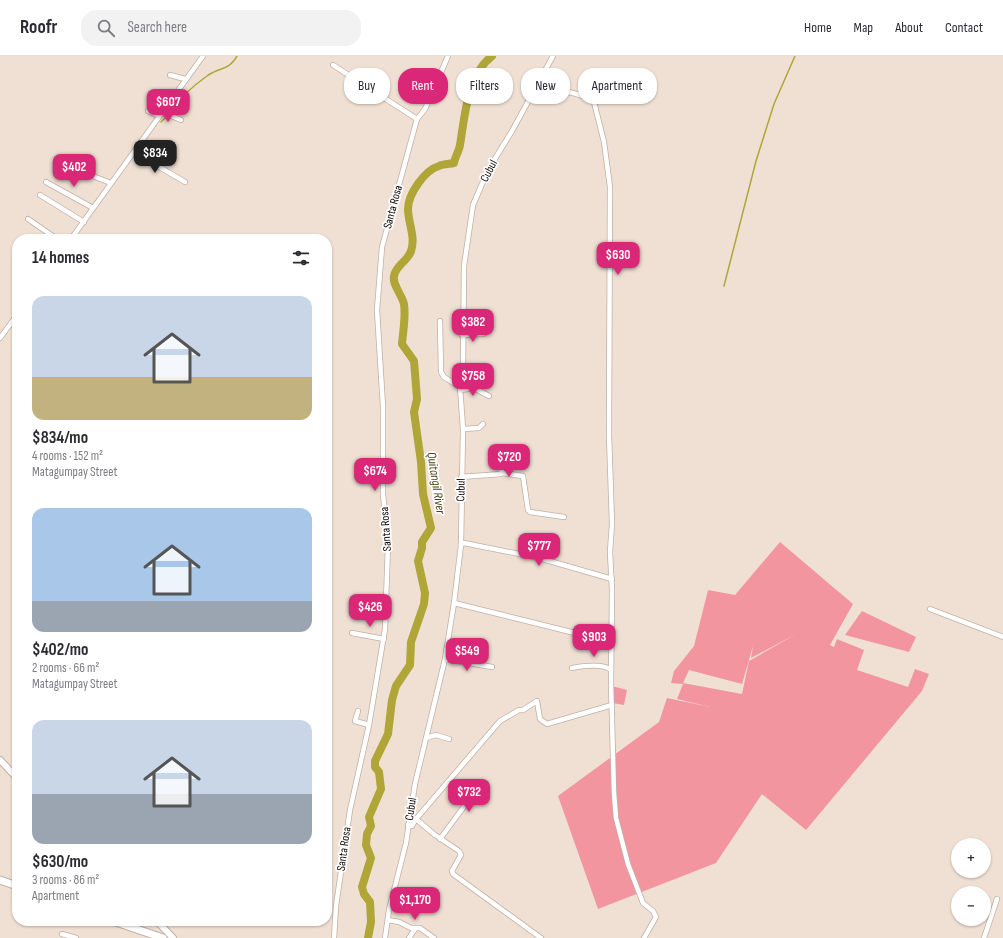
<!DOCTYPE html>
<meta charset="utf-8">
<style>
:root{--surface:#fff;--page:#f2f2f3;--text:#2b2b33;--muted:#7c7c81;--line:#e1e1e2;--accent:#db2777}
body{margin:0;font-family:"Sofia Sans Condensed",sans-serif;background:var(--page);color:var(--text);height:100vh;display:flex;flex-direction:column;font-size:15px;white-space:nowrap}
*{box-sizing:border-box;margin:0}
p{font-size:13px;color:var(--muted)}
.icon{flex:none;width:22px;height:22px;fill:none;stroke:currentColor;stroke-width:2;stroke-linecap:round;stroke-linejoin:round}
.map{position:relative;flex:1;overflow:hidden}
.side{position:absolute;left:12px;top:178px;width:320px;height:692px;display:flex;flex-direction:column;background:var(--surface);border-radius:16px;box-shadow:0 1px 3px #0004}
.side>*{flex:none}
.guide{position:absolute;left:344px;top:12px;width:380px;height:36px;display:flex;gap:8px}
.tools{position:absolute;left:951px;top:782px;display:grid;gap:8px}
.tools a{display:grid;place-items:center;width:40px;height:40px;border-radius:50%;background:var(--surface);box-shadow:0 1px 3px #0004;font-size:20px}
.price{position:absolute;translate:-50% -34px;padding:0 9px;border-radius:8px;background:var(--accent);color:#fff;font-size:13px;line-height:26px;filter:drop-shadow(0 1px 2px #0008)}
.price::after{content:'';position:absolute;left:50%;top:24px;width:12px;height:9px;margin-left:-6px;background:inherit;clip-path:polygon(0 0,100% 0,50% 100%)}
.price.selected{background:#222;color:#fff}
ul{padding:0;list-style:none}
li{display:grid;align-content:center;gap:8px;height:212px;padding:0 20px}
li span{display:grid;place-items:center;height:124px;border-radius:12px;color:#555}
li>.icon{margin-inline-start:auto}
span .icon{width:72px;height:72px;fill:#fffc;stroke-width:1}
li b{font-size:17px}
h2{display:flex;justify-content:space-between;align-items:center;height:48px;padding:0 20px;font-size:17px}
.tag{padding:0 14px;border-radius:16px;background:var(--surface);box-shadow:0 1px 3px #0004;font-size:14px;line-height:36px}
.tag.selected{background:var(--accent);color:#fff}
header{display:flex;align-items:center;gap:24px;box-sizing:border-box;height:56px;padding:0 20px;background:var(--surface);border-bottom:1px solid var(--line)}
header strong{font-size:19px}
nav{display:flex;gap:22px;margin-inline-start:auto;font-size:14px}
.search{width:280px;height:36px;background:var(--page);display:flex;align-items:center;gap:10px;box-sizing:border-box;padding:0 14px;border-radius:16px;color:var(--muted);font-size:15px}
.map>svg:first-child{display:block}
</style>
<header>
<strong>Roofr</strong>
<div class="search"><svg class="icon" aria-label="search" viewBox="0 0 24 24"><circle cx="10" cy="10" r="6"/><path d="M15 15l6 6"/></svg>Search here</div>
<nav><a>Home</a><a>Map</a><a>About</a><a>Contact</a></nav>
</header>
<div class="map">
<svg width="1003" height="882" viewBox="0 0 1003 882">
<rect width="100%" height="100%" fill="#f0e0d4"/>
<!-- green -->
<g fill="#f2959f" fill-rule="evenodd">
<path d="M780 486 853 548 830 589 834 591 837 583 864 594 857 614 908 631 915 613 929 618 922 635 806 774 762 738 716 807 598 853 558 740 659 666 667 642 710 651 677 643 683 628 671 627 674 615 694 590 708 534 735 539ZM796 578 749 605 742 638 683 627 689 614 742 628 753 590 751 602Z"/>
<polygon points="862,555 916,581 909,596 845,579"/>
<polygon points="612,630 627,634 624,649 612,647"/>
</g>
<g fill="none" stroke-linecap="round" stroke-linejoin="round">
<!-- stream -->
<g stroke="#afa637" stroke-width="1.5">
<path d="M170 55C180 42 193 30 207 20 219 11 229 15 237 0"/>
<polyline points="161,66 165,62"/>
<polyline points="724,230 756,105 774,48 795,0"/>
</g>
<!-- river -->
<path stroke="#afa637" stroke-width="8" d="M368 882 371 866 370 846 364 838 362 831 371 802 366 789 367 778 371 770 369 761 381 733 379 716 375 711V705L388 678 392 644 396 630 410 609 411 586 424 548 425 537 418 505 422 492V486L431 472 423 438 421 406 414 356 417 343 414 305 402 288C403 275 406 261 404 248 402 239 392 228 394 220 396 209 408 205 411 195 416 181 408 167 408 153 408 138 425 114 439 110 443 108 449 108 454 107 455 101 459 95 460 89 465 59 467 19 492 0"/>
<defs>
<g id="street">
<polyline points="333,9 417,63"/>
<polyline points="170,19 185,23"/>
<path d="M535 31C552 33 581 36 594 46L604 86 610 131 609 379 612 468 610 496 612 534 611 627 614 737 616 762 628 808 643 847 653 855 656 861 644 882"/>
<polyline points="148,55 159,60"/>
<polyline points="162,56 181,64"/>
<polyline points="134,96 185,126"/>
<polyline points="84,108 82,116 111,127"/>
<polyline points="46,126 93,152"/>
<polyline points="40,139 84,166"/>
<polyline points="28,163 57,183"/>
<polyline points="71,183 203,0"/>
<polyline points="440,265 441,316 444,321 460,331"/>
<polyline points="462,279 483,278"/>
<polyline points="0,282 17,259"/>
<polyline points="461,334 474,332 489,340"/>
<polyline points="463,373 479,372 483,368"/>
<polyline points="502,417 523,420 528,454 530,456 564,461"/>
<polyline points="461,421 501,418 507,394 498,391"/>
<polyline points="461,489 464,487 539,502 612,523"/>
<polyline points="454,547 611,586"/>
<polyline points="930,553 1003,581"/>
<polyline points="352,577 384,583"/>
<polyline points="446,594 452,589 460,587"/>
<polyline points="445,603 492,611"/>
<path d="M572 612C583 610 603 607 611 614"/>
<polyline points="358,655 355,665 369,669"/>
<polyline points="426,682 436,679 449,683"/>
<polyline points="416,763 500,665 519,654 523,654 537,645 540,663 547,668 612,649"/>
<polyline points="408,769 412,770 416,763 435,779 459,795 461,799 452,815 453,818 541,882"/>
<polyline points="440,783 468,745 469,741 461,734"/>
<polyline points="388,864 399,866 411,872 420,872 434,882"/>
<polyline points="62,878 76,882"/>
<polyline points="334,882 336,850 350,754 369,669 385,573 388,489 383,438 383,351 377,254 382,191 417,63 425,53 448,0"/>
<polyline points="385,882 389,854 406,787 415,728 445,603 454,547 461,489 463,373 460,331 463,313 464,210 473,149 488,114 512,75 553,0"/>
<polyline points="409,882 415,873"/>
<polyline points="984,882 997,843"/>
</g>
<g id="secondary">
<polyline points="0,704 17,722"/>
<polyline points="157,865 173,882"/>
</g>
<g id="primary">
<polyline points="0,824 17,830"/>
<polyline points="113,865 163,882"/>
</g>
</defs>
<!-- street casing -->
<use href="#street" stroke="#c0b0a5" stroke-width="6"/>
<!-- secondary casing -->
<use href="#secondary" stroke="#c0b0a5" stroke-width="8"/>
<!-- primary casing -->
<use href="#primary" stroke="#c0b0a5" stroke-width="9"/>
<!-- street -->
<use href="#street" stroke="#fff" stroke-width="4.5"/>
<!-- secondary -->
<use href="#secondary" stroke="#fff" stroke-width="6"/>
<!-- primary -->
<use href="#primary" stroke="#fff" stroke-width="7"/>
</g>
<g text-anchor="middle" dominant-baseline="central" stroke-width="3.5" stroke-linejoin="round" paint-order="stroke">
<!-- street labels -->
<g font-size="12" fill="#120c09" stroke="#fff">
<text transform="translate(489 115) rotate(-62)">Cubul</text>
<text transform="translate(393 151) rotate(-75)">Santa Rosa</text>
<text transform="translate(461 434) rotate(-89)">Cubul</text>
<text transform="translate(386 473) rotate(-94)">Santa Rosa</text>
<text transform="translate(411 753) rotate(-81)">Cubul</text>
<text transform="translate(344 793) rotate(-82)">Santa Rosa</text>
</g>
<!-- water labels -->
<g font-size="13" font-style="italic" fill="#454114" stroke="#fff">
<text transform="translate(436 427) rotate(81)">Quitangil River</text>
</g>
</g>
</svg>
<div class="tools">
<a>+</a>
<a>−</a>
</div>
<b class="price" style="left:168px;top:67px">$607</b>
<b class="price selected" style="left:155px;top:118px">$834</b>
<b class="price" style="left:74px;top:132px">$402</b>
<b class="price" style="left:618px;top:220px">$630</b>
<b class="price" style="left:473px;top:287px">$382</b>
<b class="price" style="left:473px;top:341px">$758</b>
<b class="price" style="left:509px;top:422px">$720</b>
<b class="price" style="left:375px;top:436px">$674</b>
<b class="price" style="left:539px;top:511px">$777</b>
<b class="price" style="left:370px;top:572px">$426</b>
<b class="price" style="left:594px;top:602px">$903</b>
<b class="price" style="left:467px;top:616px">$549</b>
<b class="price" style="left:469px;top:757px">$732</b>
<b class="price" style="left:415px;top:865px">$1,170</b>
<div class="guide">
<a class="tag">Buy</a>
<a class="tag selected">Rent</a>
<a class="tag">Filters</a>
<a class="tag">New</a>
<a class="tag">Apartment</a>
</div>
<section class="side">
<h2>14 homes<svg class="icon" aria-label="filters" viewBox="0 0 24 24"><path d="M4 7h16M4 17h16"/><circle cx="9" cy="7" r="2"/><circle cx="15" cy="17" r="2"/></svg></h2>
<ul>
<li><span style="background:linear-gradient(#c9d6e8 65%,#c2b280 0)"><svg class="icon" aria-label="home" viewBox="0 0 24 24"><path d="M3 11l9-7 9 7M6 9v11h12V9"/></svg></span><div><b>$834/mo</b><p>4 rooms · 152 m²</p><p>Matagumpay Street</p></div></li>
<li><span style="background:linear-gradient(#a9c7e8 75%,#9aa5b1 0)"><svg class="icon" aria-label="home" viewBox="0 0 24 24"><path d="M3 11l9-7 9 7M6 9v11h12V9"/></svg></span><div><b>$402/mo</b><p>2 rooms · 66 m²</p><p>Matagumpay Street</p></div></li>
<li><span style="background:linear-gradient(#c9d6e8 60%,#9aa5b1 0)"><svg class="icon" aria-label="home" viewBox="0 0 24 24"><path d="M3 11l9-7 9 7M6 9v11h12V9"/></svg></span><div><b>$630/mo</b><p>3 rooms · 86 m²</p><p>Apartment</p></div></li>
</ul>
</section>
</div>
